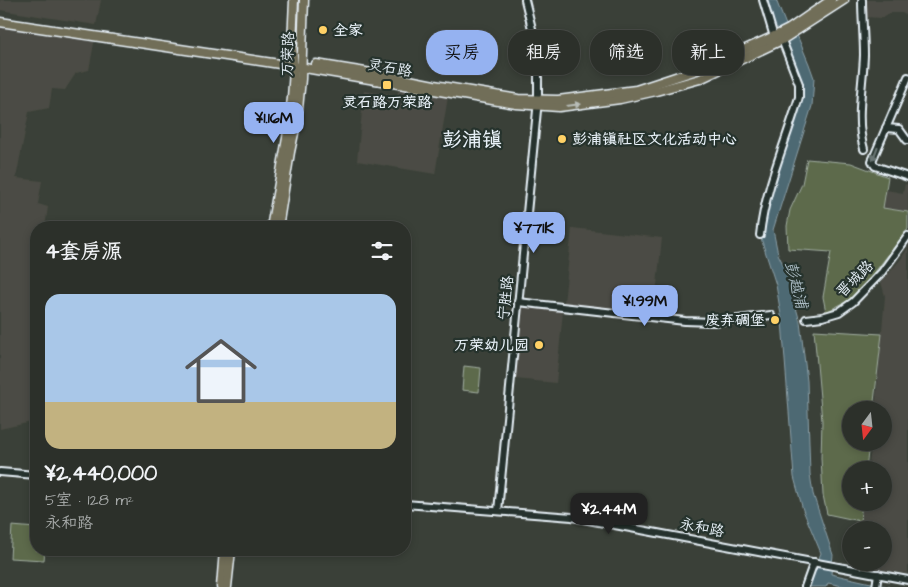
<!DOCTYPE html>
<html lang="zh">
<meta charset="utf-8">
<style>
:root{--surface:#2c302a;--page:#383c36;--text:#f1f3f6;--muted:#a6a9a8;--line:#484b47;--accent:#95b2f1}
body{margin:0;font-family:"Architects Daughter","LXGW WenKai TC",sans-serif;background:var(--page);color:var(--text);height:100vh;display:flex;flex-direction:column;font-size:19px;white-space:nowrap}
*{box-sizing:border-box;margin:0}
p{font-size:16px;color:var(--muted)}
.icon{flex:none;width:28px;height:28px;fill:none;stroke:currentColor;stroke-width:2;stroke-linecap:round;stroke-linejoin:round}
.map{position:relative;flex:1;overflow:hidden}
.sheet{position:absolute;left:30px;top:221px;width:381px;height:335px;display:flex;flex-direction:column;background:var(--surface);border-radius:20px;box-shadow:0 2px 8px #0003,0 0 0 1px var(--line)}
.sheet>*{flex:none}
.guide{position:absolute;left:426px;top:30px;width:406px;height:45px;display:flex;gap:10px}
.needle{width:32px;rotate:195deg}
.controls{position:absolute;left:842px;top:401px;display:grid;gap:10px}
.controls a{display:grid;place-items:center;width:50px;height:50px;border-radius:50%;background:var(--surface);box-shadow:0 2px 8px #0003,0 0 0 1px var(--line);font-size:25px}
.price{position:absolute;translate:-50% -42px;padding:0 11px;border-radius:10px;background:var(--accent);color:#111;font-size:16px;line-height:32px;filter:drop-shadow(0 1px 2px #0008)}
.price::after{content:'';position:absolute;left:50%;top:30px;width:15px;height:11px;margin-left:-8px;background:inherit;clip-path:polygon(0 0,100% 0,50% 100%)}
.price.on{background:#222;color:#fff}
ul{padding:0;list-style:none}
li{display:grid;align-content:center;gap:10px;height:265px;padding:0 15px}
li+li{border-top:1px solid var(--line)}
li span{display:grid;place-items:center;height:155px;border-radius:15px;color:#555}
li>.icon{margin-inline-start:auto}
span .icon{width:90px;height:90px;fill:#fffc;stroke-width:1}
li b{font-size:21px}
h2{display:flex;justify-content:space-between;align-items:center;height:60px;padding:0 15px;font-size:21px}
.chip{padding:0 18px;border-radius:20px;background:var(--surface);box-shadow:0 2px 8px #0003,0 0 0 1px var(--line);font-size:18px;line-height:45px}
.chip.on{background:var(--accent);color:#111}
.map>svg:first-child{display:block}
</style>
<div class="map">
<svg width="908" height="587" viewBox="0 0 908 587">
<rect width="100%" height="100%" fill="#3a4038"/>
<filter id="ink" filterUnits="userSpaceOnUse"><feTurbulence type="fractalNoise" baseFrequency=".02" numOctaves="2"/><feDisplacementMap in="SourceGraphic" scale="10" xChannelSelector="R" yChannelSelector="G"/><feConvolveMatrix kernelMatrix="1 2 1 2 8 2 1 2 1" color-interpolation-filters="sRGB"/></filter>
<g filter="url(#ink)">
<!-- built -->
<g fill="#4b4c44">
<polygon points="0,0 101,0 96,25 0,10"/>
<polygon points="864,0 908,0 908,16 902,13 890,13 882,18 864,17"/>
<polygon points="0,24 95,38 89,70 76,73 65,90 52,89 49,108 29,112 16,178 42,181 38,204 48,207 45,227 36,228 36,293 35,304 36,304 36,421 0,429"/>
<polygon points="399,89 448,97 435,174 357,161 364,91 397,95"/>
<polygon points="905,184 908,185 908,212 883,208 886,190 903,193"/>
<polygon points="572,228 662,238 654,313 564,303"/>
<polygon points="908,248 908,574 853,565 854,563 884,562 884,530 859,530 863,503 884,502 884,470 868,470 872,443 884,442 884,410 875,410 885,296 881,282 901,259"/>
<polygon points="522,307 563,311 556,383 515,379"/>
</g>
<!-- green -->
<g fill="#5d6b4c" stroke="#a2aea2">
<polygon points="807,159 851,163 888,177 883,208 908,212 908,229 868,281 849,300 826,312 823,297 831,252 788,249 787,226 790,210 802,184"/>
<polygon points="814,330 882,334 873,410 851,410 851,442 869,443 866,470 851,470 851,502 862,503 860,521 827,514 823,495 821,458 822,421"/>
<polygon points="464,366 481,368 479,392 462,390"/>
<polygon points="12,526 36,528 36,550 45,550 44,560 10,558"/>
</g>
<!-- water -->
<polygon fill="#4d6973" stroke="#8b9fa8" points="766,0 776,0 786,25 797,35 809,64 814,78 812,106 773,230 778,254 785,268 800,322 807,381 810,474 813,494 833,555 831,574 889,587 847,587 828,583 826,587 808,587 821,553 803,510 794,477 782,321 776,285 760,235 799,97 799,84 779,29 772,24"/>
<g fill="none" stroke-linecap="round" stroke-linejoin="round">
<defs>
<g id="minor">
<polyline points="763,0 774,37 776,39"/>
<path d="M862 0C862 18 864 37 864 55 863 86 855 119 864 149"/>
<polyline points="908,77 872,161 875,166 908,177"/>
<polyline points="886,128 899,129 907,140 908,140"/>
<path d="M760 235C765 188 786 142 799 97V84L782 40"/>
<polyline points="518,302 685,321 714,322 771,315"/>
<polyline points="806,319 822,317 839,312 853,302 882,272 908,236"/>
<polyline points="0,472 36,475"/>
<polyline points="405,504 572,517 908,580"/>
<polyline points="498,511 538,100 538,59 534,37 525,0"/>
<polyline points="805,587 814,562"/>
<polyline points="876,587 878,574"/>
</g>
<g id="major">
<polyline points="0,22 293,66 516,104 559,107 620,99 656,91 700,79 782,40 844,0"/>
<polyline points="316,64 384,75 434,85 518,99 558,100 636,90 703,68 779,34 789,29 831,0"/>
<polyline points="271,228 287,138 292,98 294,70 292,43 294,0"/>
<polyline points="278,228 290,152 297,119 301,79 304,0"/>
<polyline points="221,587 224,550"/>
<polyline points="227,587 231,550"/>
</g>
</defs>
<!-- minor casing -->
<use href="#minor" stroke="#e8f1f8" stroke-width="10"/>
<!-- major casing -->
<use href="#major" stroke="#e8f1f8" stroke-width="11"/>
<!-- minor -->
<use href="#minor" stroke="#26332d" stroke-width="6"/>
<!-- major -->
<use href="#major" stroke="#716e59" stroke-width="8"/>
</g>
<!-- one-way arrows -->
<defs><path id="oneway-solid" d="M-6-.8H1V-3.2L6.5 0L1 3.2V.8H-6Z" transform="scale(1.25)"/></defs>
<use fill="#b8bdb8" href="#oneway-solid" transform="translate(574 105) rotate(-7)"/>
<use fill="#6a7674" href="#oneway-solid" transform="translate(875 154) rotate(111)"/>
</g>
<!-- markers -->
<g fill="#ffd166" stroke="#26332d" stroke-width="2">
<circle cx="323" cy="30" r="5"/>
<rect x="382" y="80" width="10" height="10" rx="2.5"/>
<circle cx="562" cy="139" r="5"/>
<circle cx="775" cy="320" r="5"/>
<circle cx="539" cy="345" r="5"/>
</g>
<g text-anchor="middle" dominant-baseline="central" stroke-width="4.5" stroke-linejoin="round" paint-order="stroke">
<!-- poi labels -->
<g font-size="15" font-weight="bold" fill="#e8f1f8" stroke="#26332d" text-anchor="start">
<text x="333" y="30">全家</text>
<text x="387" y="102" text-anchor="middle">灵石路万荣路</text>
<text x="572" y="139">彭浦镇社区文化活动中心</text>
<text x="765" y="320" text-anchor="end">废弃碉堡</text>
<text x="529" y="345" text-anchor="end">万荣幼儿园</text>
</g>
<!-- street labels -->
<g font-size="15" fill="#e8f1f8" stroke="#26332d">
<text transform="translate(288 54) rotate(-88)">万荣路</text>
<text transform="translate(390 68) rotate(10)">灵石路</text>
<text transform="translate(855 279) rotate(-45)">晋城路</text>
<text transform="translate(506 298) rotate(-84)">宁胜路</text>
<text transform="translate(702 528) rotate(11)">永和路</text>
</g>
<!-- water labels -->
<g font-size="16" font-style="italic" fill="#aabbc3" stroke="#26332d">
<text transform="translate(796 285) rotate(75)">彭越浦</text>
</g>
<!-- district labels -->
<g font-size="20" font-weight="bold" fill="#e8f1f8" stroke="#26332d">
<text x="472" y="140">彭浦镇</text>
</g>
</g>
</svg>
<div class="controls">
<a><svg class="needle" viewBox="-14 -14 28 28"><path d="M0-13l5 13h-10z" fill="#e53935"/><path d="M0 13l5-13h-10z" fill="#a6a9a8"/></svg></a>
<a>+</a>
<a>−</a>
</div>
<b class="price" style="left:274px;top:144px">¥1.16M</b>
<b class="price" style="left:534px;top:254px">¥771K</b>
<b class="price" style="left:645px;top:327px">¥1.99M</b>
<b class="price on" style="left:609px;top:535px">¥2.44M</b>
<div class="guide">
<a class="chip on">买房</a>
<a class="chip">租房</a>
<a class="chip">筛选</a>
<a class="chip">新上</a>
</div>
<section class="sheet">
<h2>4套房源<svg class="icon" aria-label="filters" viewBox="0 0 24 24"><path d="M4 7h16M4 17h16"/><circle cx="9" cy="7" r="2"/><circle cx="15" cy="17" r="2"/></svg></h2>
<ul>
<li><span style="background:linear-gradient(#a9c7e8 70%,#c2b280 0)"><svg class="icon" aria-label="home" viewBox="0 0 24 24"><path d="M3 11l9-7 9 7M6 9v11h12V9"/></svg></span><div><b>¥2,440,000</b><p>5室 · 128 m²</p><p>永和路</p></div></li>
</ul>
</section>
</div>
